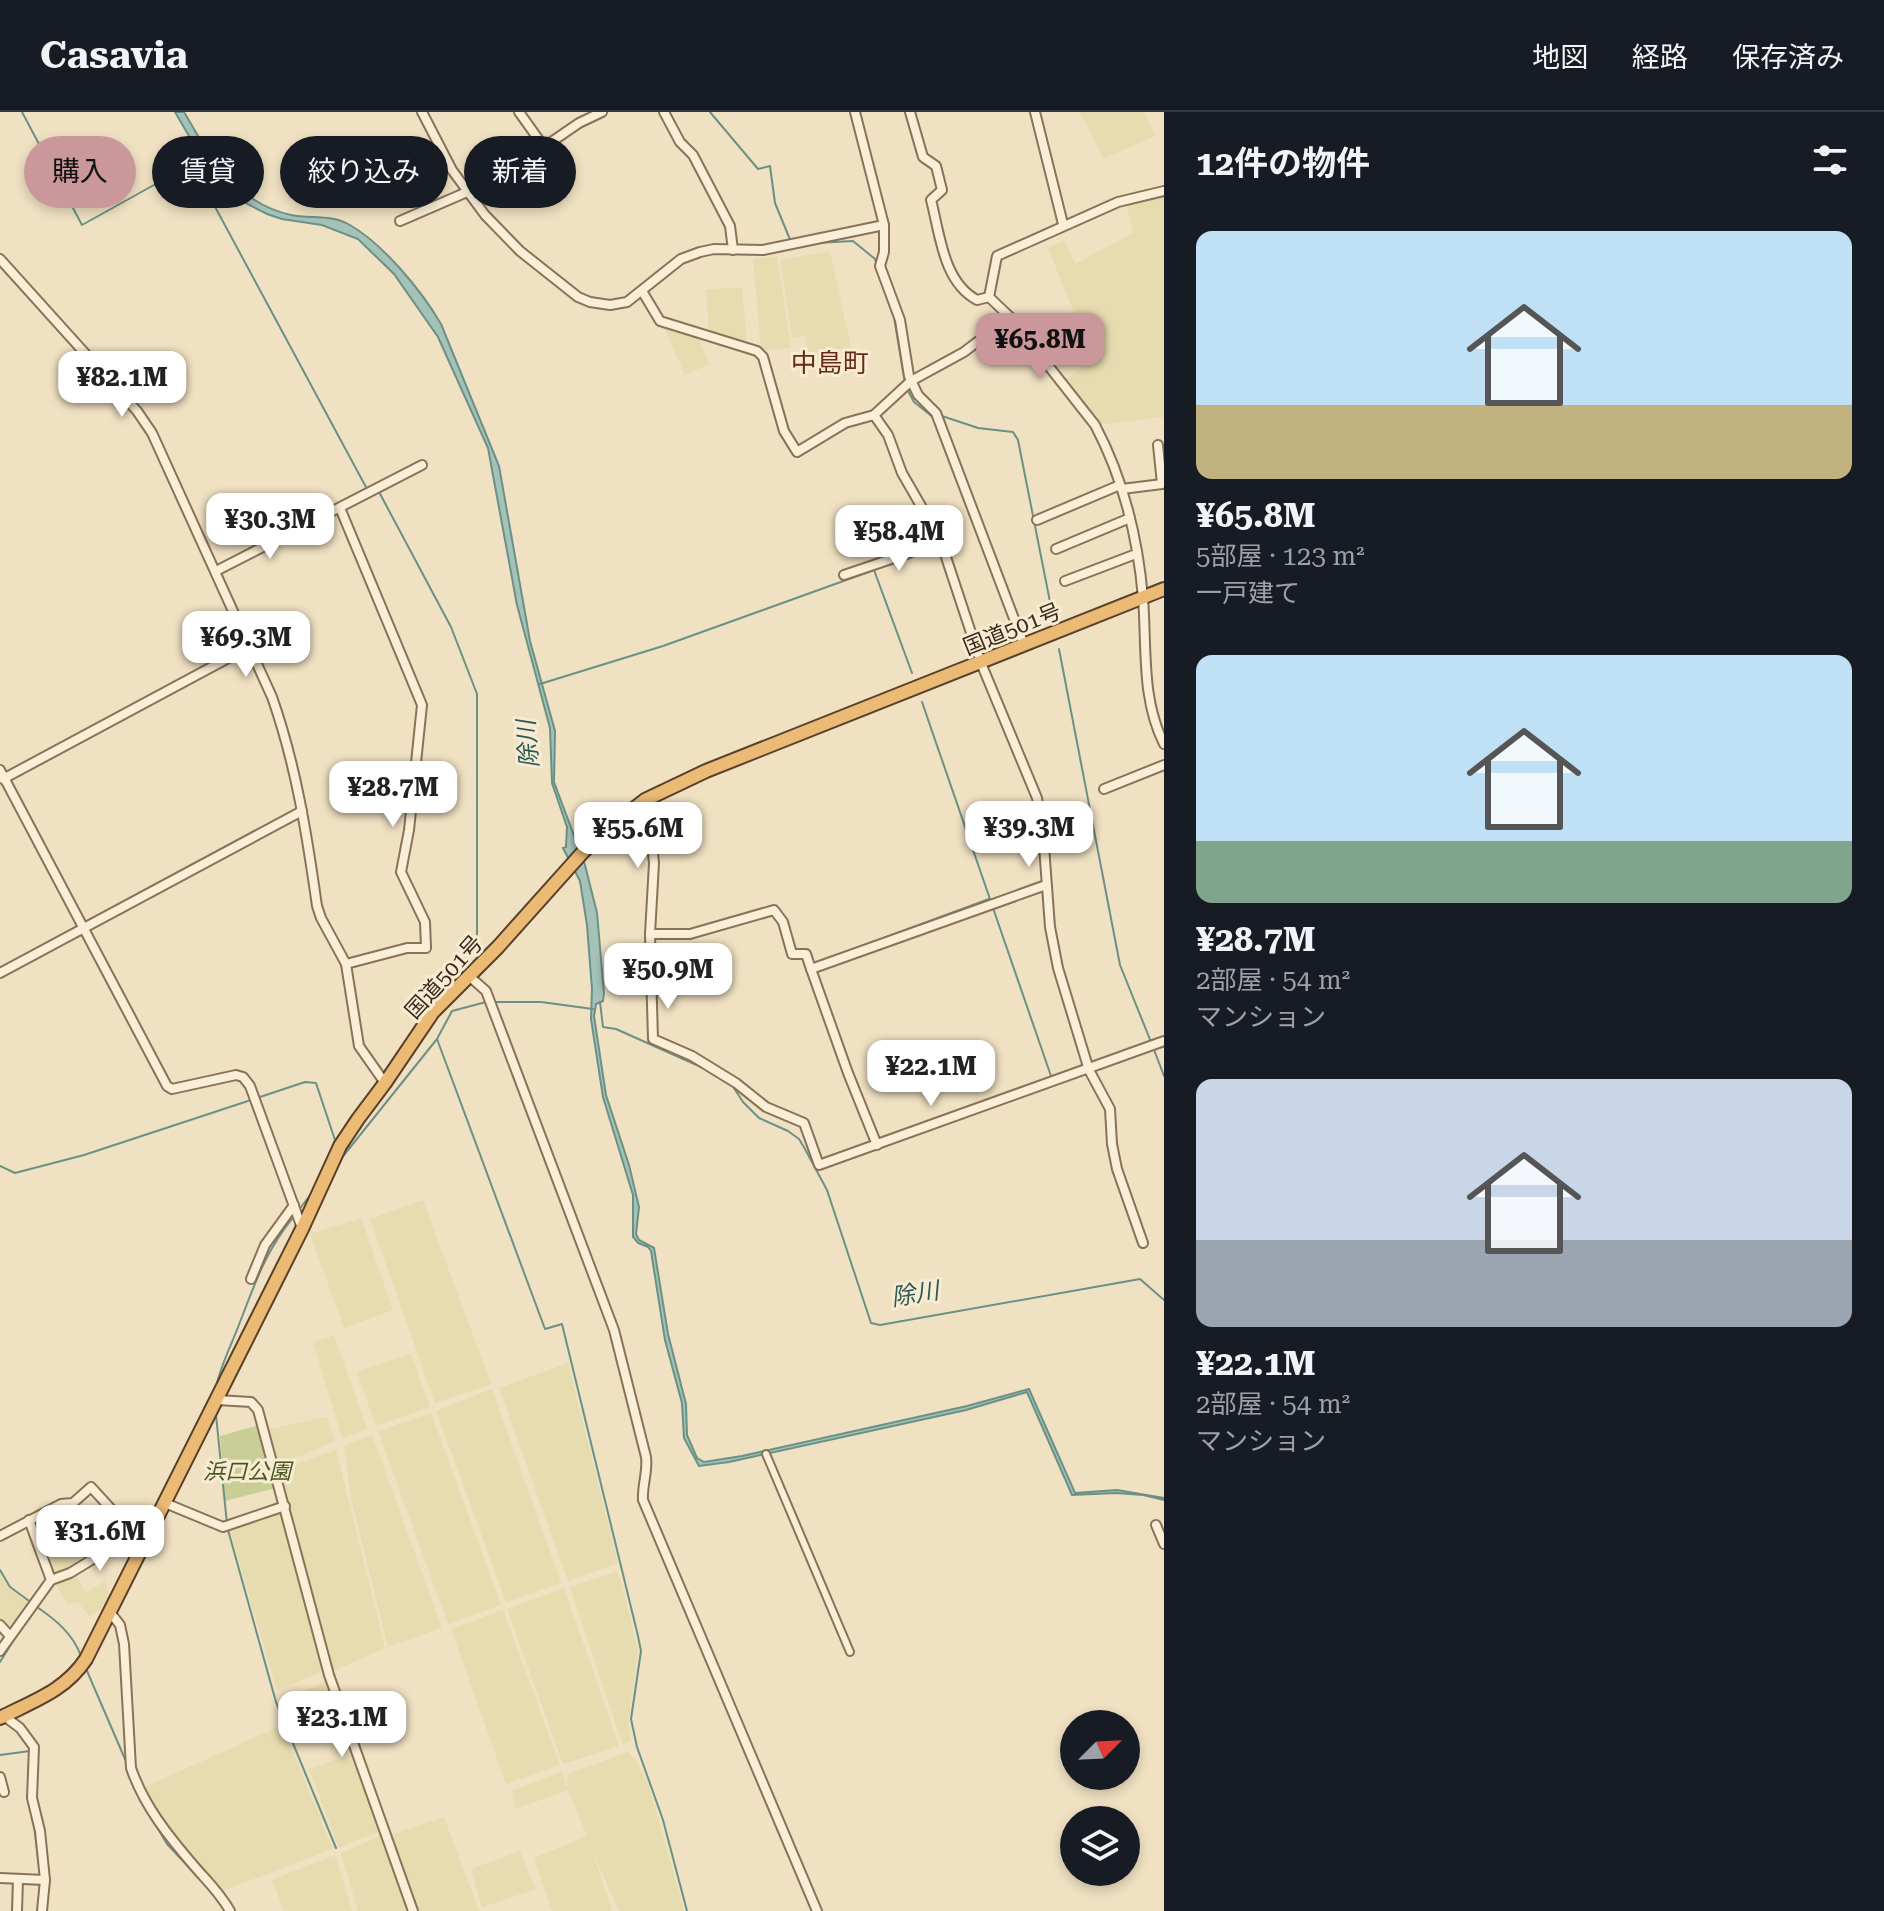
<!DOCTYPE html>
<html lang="ja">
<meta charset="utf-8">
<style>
:root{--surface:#171b24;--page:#242831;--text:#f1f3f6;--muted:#9ea1a6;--line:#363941;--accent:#ca979a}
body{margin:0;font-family:"Roboto Serif","Noto Sans JP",serif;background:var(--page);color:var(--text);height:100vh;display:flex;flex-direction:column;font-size:30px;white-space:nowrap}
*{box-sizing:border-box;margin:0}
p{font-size:26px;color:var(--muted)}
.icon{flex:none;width:44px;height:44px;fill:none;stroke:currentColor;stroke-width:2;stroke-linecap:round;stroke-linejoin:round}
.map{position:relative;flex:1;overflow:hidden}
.panel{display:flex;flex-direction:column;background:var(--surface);width:720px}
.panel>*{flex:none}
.guide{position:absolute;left:24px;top:24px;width:760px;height:72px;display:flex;gap:16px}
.needle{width:52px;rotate:66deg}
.buttons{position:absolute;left:1060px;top:1598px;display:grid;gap:16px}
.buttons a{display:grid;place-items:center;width:80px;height:80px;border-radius:50%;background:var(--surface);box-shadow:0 4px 12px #0003;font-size:40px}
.price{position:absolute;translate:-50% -68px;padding:0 18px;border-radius:16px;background:#fff;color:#222;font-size:26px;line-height:52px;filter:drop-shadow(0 2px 4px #0008)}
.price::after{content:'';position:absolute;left:50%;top:48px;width:24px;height:18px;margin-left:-12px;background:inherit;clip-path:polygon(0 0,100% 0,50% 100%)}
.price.current{background:var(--accent);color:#111}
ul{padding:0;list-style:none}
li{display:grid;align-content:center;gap:16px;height:424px;padding:0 32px}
li span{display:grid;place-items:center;height:248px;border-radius:16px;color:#555}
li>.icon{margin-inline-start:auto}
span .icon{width:144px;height:144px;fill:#fffc;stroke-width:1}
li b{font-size:34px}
h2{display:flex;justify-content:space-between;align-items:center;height:96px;padding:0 32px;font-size:34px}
.pill{padding:0 28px;border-radius:36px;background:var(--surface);box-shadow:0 4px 12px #0003;font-size:28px;line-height:72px}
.pill.current{background:var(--accent);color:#111}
header{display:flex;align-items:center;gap:48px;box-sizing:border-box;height:112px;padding:0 40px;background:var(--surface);border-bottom:2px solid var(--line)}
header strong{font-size:38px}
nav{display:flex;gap:44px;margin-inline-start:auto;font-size:28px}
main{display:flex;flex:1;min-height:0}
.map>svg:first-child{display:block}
</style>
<header>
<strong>Casavia</strong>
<nav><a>地図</a><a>経路</a><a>保存済み</a></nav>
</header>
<main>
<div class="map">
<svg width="1164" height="1799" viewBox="0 0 1164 1799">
<rect width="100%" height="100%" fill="#f0e1c2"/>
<!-- farmland -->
<g fill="#e6dcaf">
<polygon points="1078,0 1144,0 1155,24 1103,47 1087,12"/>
<polygon points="1164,79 1164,305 1095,313 1061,270 1093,248 1085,230 1056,247 1048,230 1079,213 1048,136 1064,128 1075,152 1133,121 1125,89"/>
<polygon points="830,139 851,235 828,242 828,250 809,246 805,223 792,226 780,148"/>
<polygon points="777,144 791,236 761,238 753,147"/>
<polygon points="742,176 747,233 709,222 706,177"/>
<polygon points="664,216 698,226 709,252 685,263"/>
<polygon points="423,1088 491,1272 435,1291 370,1107"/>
<polygon points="361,1106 393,1198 344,1216 310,1122"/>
<polygon points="334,1223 367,1317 342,1326 313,1230"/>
<polygon points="411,1242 430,1295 376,1314 357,1260"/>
<polygon points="568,1251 618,1451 568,1469 499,1276"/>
<polygon points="492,1277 561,1471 506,1490 436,1299"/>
<polygon points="431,1301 501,1493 448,1512 378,1319"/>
<polygon points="327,1305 335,1329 279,1353 269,1317"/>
<polygon points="372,1323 442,1516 388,1535 351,1387 344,1334"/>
<polygon points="336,1338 385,1536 331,1560 277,1359"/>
<polygon points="68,1399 82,1414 76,1422 89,1445 72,1458 54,1464 36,1413"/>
<polygon points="283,1401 323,1559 277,1578 229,1417"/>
<polygon points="618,1459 638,1537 628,1614 631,1629 623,1633 570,1475"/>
<polygon points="0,1461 8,1476 29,1489 9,1520 0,1508"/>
<polygon points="76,1464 86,1481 105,1469 110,1487 107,1494 89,1504 78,1490 69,1493 56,1473"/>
<polygon points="564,1476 619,1634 563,1652 507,1497"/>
<polygon points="503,1498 560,1653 506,1672 451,1517"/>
<polygon points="325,1570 336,1602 295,1618 282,1587"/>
<polygon points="282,1613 333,1737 222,1779 167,1718 143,1676"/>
<polygon points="628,1640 635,1647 648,1671 684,1799 619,1799 592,1738 612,1799 552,1799 534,1746 587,1724 568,1678 516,1697 511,1679 562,1660 567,1675 568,1662"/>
<polygon points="352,1642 379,1719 339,1736 309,1657"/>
<polygon points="444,1705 479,1799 418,1799 390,1723"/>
<polygon points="380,1724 408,1799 358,1799 341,1741"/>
<polygon points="520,1739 536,1777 482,1795 471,1757"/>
<polygon points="335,1743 352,1799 284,1799 272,1768"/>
</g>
<!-- green -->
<polygon fill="#c9ce96" points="259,1313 276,1376 225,1389 220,1324"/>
<!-- water -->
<path fill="#a5c2b9" stroke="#6b9186" stroke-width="2" d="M175 0H184C210 45 236 91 291 103 311 107 331 102 350 113 384 133 421 178 441 212L499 354 530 529 555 619 554 670 585 753 597 801 604 881 603 889 596 892 594 904 606 983 629 1053 639 1095 636 1122 639 1128 654 1136 668 1222 686 1292 687 1323 697 1346 704 1350 742 1344 967 1294 1029 1277 1075 1381 1117 1378 1164 1386V1388L1143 1383 1116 1381 1072 1383 1027 1280 966 1298 729 1350 699 1354 684 1326 682 1291 665 1228 651 1139 648 1135 638 1131 633 1125V1083L603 985 591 907 592 877 587 813 580 769 563 736 566 735 567 715 552 671 550 616 517 493 488 336 438 225 394 162 358 127 322 113 282 107 267 102 236 86 218 68 203 48Z"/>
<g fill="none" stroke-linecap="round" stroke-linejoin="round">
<!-- stream -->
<g stroke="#6b9186" stroke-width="2">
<polyline points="22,0 82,113 188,54 206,78 367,377"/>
<polyline points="710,0 758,57 770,54 775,91 791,130"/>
<polyline points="816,131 853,129 875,147 877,154"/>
<polyline points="888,187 894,205 905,271"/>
<polyline points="907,277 914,290 934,306"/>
<polyline points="939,303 978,316 1013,320 1018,328 1053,505"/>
<polyline points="378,378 451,515 477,582 477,840"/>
<polyline points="1059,537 1120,853 1151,930"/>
<polyline points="540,572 663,534 874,458 912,561"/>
<polyline points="922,590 991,790"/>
<polyline points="993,796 1051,964"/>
<polyline points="816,851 989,787"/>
<polyline points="492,890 541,890 593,897"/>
<polyline points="600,890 603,915 616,917 710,959"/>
<polyline points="437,927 545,1217 562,1212 638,1524 641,1539 631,1607 637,1635 663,1708 687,1799"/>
<polyline points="1153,935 1164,964"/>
<polyline points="732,973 743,990 759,1006 788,1019 799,1027 805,1037 827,1078 871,1211 880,1213 1140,1167 1164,1188"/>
<polyline points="257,986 305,970 316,971 336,1031"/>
<polyline points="340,1048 437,927 452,899 486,890"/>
<polyline points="0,1054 15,1061 84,1043 251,988"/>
<polyline points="298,1099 311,1082"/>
<path d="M216 1275C221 1252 232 1232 240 1210 256 1169 265 1140 294 1104"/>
<polyline points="216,1303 227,1412"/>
<polyline points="228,1418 276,1590 336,1736"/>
<polyline points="0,1458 10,1475 32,1491"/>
<path d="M37 1495C56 1508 73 1522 81 1544"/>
<polyline points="0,1550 15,1526"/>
<polyline points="87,1559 128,1654"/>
<polyline points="0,1643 30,1639"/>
<polyline points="28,1682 31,1699"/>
<polyline points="150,1703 167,1732 200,1767"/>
<polyline points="33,1705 40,1762"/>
</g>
<defs>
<polyline id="pedestrian" points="766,1342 850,1540"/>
<g id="minor">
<polyline points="422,0 452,58 485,103 520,139 578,185 590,190 610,193 627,190 681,147 700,140 714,137 763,138 884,113"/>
<polyline points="519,0 544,35 579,11 602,0"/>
<polyline points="664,0 680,30 693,43 730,114 733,138"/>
<polyline points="855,0 884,113 884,140 880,154 900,208 909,264 918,283 936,301 1024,533"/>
<path d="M910 0 923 45 936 54 942 78 931 88C940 122 943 170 977 188L989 185"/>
<polyline points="1035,0 1063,112"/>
<polyline points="400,109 467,80"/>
<path d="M0 147 137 299 152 321 272 585C296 653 307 723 317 794L321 806 346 852 359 934 385 971"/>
<polyline points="642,179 660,209 757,239 763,245 784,319 797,340 845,311 874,303 911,269 964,240 1010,205"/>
<path d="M989 185 1010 205 1095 313C1123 366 1138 427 1143 486 1147 536 1141 586 1164 632"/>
<polyline points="989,185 997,144 1118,90 1164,79"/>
<polyline points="874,303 888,323 902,361 940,427 981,551 1037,686 1043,721 1050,815 1058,856 1089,958 1110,997 1112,1032 1117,1057 1143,1131"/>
<polyline points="1122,377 1162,372 1158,333"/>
<polyline points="340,396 422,593 409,718 401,760 425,810 426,836 407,836 346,852"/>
<polyline points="1037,408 1120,373"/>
<polyline points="1056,437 1130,406"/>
<polyline points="216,459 422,353"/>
<polyline points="844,463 909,441 940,427"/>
<polyline points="1065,469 1136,442"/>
<polyline points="0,658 167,974 172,977 236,963 243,965 250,974 302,1116"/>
<polyline points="3,667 249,535"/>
<polyline points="1104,677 1164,653"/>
<polyline points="645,688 648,694 654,751 650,822 653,927 692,944 736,971 766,995 804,1011 819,1053 1164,929"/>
<polyline points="650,822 690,822 774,798 783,810 792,842 806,842 811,857 1046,773"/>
<polyline points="811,857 848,961 877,1033"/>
<polyline points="0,861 302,699"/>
<path d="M469 864 486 879 614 1218 646 1345C648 1360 642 1373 643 1388L817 1799"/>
<polyline points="251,1167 265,1133 294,1093"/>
<polyline points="217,1288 251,1290 258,1298 329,1563 413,1799"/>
<polyline points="165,1391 223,1415 285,1394"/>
<polyline points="1156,1413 1164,1432"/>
<polyline points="0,1424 61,1392 73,1391 91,1375 134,1422 152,1415"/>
<polyline points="51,1468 70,1461 134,1422"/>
<path d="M109 1499 120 1513 124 1532 131 1656C144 1694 169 1725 195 1755 208 1770 220 1781 230 1799"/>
<polyline points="0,1513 10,1524"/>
<polyline points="0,1539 51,1468 29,1408"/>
<polyline points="4,1604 20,1616 34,1635 32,1686 40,1719 45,1768 42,1799"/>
<polyline points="0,1665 4,1680"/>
<polyline points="0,1766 45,1768"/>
<polyline points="17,1799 18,1767"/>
</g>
<path id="trunk" d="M0 1606C33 1589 65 1579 86 1547L302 1117 340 1034 358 1007 385 971 433 900 498 835 583 740 605 719 645 688 706 659 1164 477"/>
</defs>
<!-- pedestrian casing -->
<use href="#pedestrian" stroke="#8a7258" stroke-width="10"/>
<!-- minor casing -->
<use href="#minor" stroke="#8a7258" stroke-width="12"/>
<!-- trunk casing -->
<use href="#trunk" stroke="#58402d" stroke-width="16"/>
<!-- pedestrian -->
<use href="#pedestrian" stroke="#faeed6" stroke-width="6"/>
<!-- minor -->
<use href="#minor" stroke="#faeed6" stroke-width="8"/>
<!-- trunk -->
<use href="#trunk" stroke="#ebba74" stroke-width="12"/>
</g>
<g text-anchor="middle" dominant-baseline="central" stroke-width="6" stroke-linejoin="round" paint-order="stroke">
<!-- street labels -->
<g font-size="22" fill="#392a1d" stroke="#f7ebd2">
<text transform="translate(1012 517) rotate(-22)">国道501号</text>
<text transform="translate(444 865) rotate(-48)">国道501号</text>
</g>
<!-- park labels -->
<g font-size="22" font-style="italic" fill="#4b5723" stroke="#f7ebd2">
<text x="247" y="1359">浜口公園</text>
</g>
<!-- water labels -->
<g font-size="24" font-style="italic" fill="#2c5a56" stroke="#f7ebd2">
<text transform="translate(528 632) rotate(-95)">除川</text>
<text transform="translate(915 1182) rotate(-9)">除川</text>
</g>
<!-- quarter labels -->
<g font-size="26" fill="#68291b" stroke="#f7ebd2">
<text x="830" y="251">中島町</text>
</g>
</g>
</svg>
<div class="buttons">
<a><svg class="needle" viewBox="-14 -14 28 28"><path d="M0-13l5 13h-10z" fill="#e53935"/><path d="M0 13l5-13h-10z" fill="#9ea1a6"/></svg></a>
<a><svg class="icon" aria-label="layers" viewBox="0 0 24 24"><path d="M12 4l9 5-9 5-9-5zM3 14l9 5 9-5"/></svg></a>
</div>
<b class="price current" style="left:1040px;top:269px">¥65.8M</b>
<b class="price" style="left:122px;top:307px">¥82.1M</b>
<b class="price" style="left:270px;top:449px">¥30.3M</b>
<b class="price" style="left:899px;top:461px">¥58.4M</b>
<b class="price" style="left:246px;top:567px">¥69.3M</b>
<b class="price" style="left:393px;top:717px">¥28.7M</b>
<b class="price" style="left:1029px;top:757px">¥39.3M</b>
<b class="price" style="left:638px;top:758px">¥55.6M</b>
<b class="price" style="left:668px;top:899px">¥50.9M</b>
<b class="price" style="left:931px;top:996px">¥22.1M</b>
<b class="price" style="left:100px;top:1461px">¥31.6M</b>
<b class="price" style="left:342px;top:1647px">¥23.1M</b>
<div class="guide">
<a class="pill current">購入</a>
<a class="pill">賃貸</a>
<a class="pill">絞り込み</a>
<a class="pill">新着</a>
</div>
</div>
<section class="panel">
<h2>12件の物件<svg class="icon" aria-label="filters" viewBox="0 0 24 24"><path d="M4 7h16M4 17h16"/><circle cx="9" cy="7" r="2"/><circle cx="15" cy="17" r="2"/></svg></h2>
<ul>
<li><span style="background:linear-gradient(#bfe0f5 70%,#c2b280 0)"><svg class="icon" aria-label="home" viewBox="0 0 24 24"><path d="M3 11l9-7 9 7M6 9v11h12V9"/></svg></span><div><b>¥65.8M</b><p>5部屋 · 123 m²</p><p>一戸建て</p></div></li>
<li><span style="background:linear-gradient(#bfe0f5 75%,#7fa58c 0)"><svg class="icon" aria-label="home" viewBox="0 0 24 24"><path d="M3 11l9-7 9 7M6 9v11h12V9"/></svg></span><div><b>¥28.7M</b><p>2部屋 · 54 m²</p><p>マンション</p></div></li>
<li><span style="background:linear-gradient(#c9d6e8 65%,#9aa5b1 0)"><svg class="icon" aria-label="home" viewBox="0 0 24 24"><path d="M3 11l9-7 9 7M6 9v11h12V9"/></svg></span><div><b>¥22.1M</b><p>2部屋 · 54 m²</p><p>マンション</p></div></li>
</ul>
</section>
</main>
